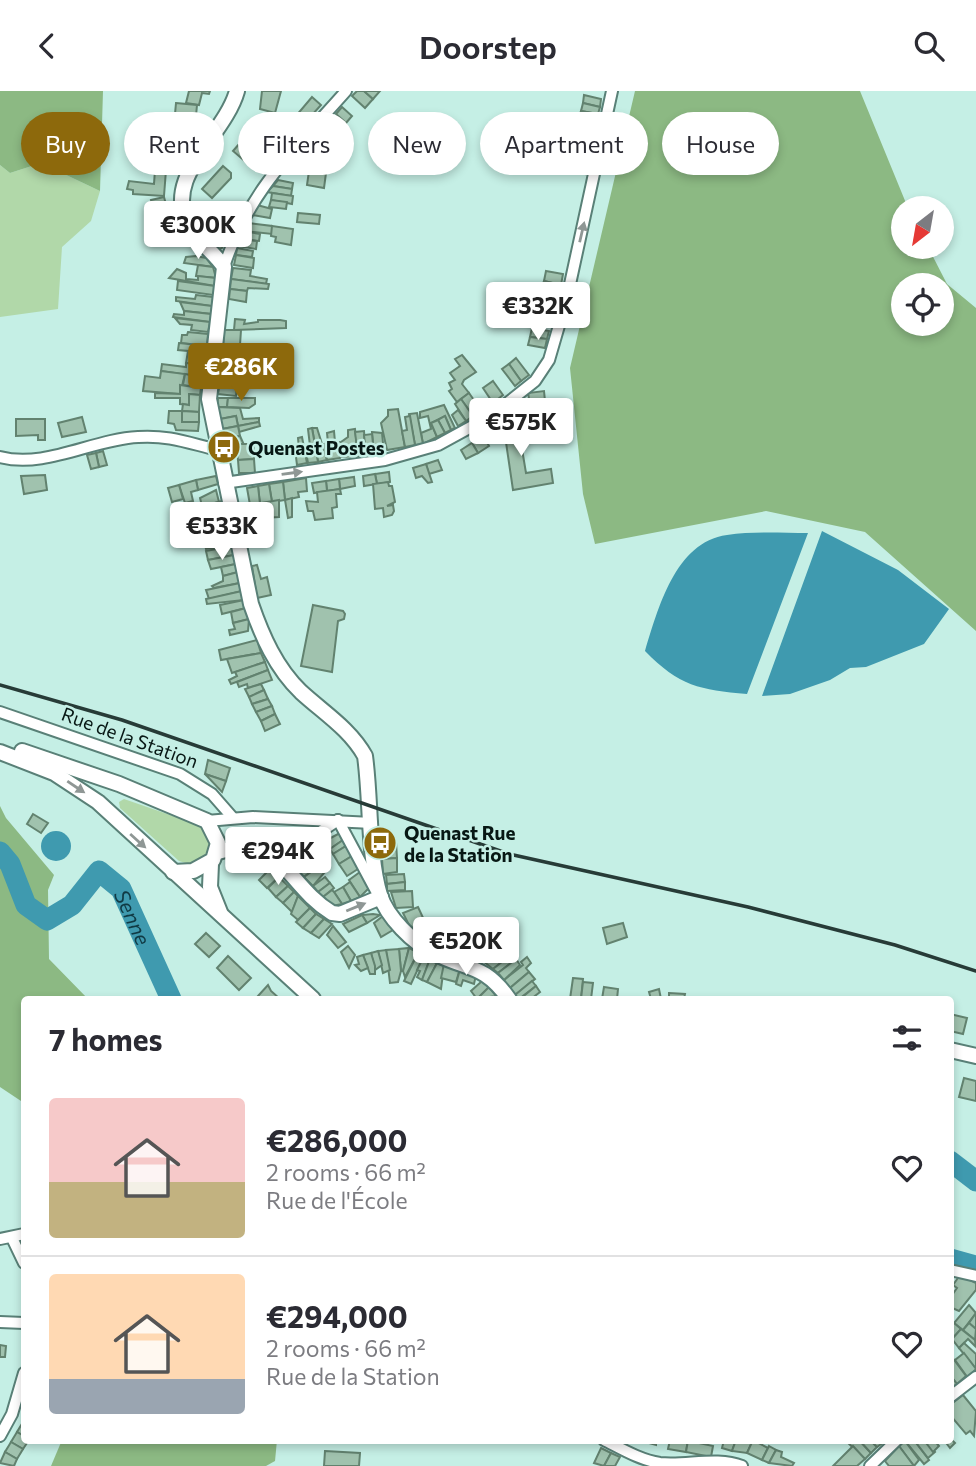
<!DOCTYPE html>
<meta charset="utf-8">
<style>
:root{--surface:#fff;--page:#f7f7f7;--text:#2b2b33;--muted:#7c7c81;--line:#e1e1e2;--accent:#8d690c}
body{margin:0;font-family:Commissioner,sans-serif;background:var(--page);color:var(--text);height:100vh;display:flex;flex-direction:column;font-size:26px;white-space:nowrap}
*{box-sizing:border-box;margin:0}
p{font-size:23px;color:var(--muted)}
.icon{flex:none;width:38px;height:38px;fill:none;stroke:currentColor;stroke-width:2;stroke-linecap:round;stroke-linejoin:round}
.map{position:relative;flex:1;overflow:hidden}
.panel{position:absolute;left:21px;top:905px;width:933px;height:448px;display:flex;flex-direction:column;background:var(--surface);border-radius:7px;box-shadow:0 4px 10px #0003}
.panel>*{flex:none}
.hud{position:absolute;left:21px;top:21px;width:934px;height:63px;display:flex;gap:14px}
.needle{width:46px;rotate:211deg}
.buttons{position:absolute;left:891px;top:105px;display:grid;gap:14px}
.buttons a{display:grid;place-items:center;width:63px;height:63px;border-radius:50%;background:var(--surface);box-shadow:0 4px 10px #0003;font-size:35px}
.price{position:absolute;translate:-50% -60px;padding:0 16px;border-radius:7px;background:#fff;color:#222;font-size:23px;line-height:46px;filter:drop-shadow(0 2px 4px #0008)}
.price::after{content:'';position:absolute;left:50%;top:42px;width:21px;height:16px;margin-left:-10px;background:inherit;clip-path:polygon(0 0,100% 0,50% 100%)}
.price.selected{background:var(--accent);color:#fff}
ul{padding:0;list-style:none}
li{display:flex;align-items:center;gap:21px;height:175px;padding:0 28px}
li+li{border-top:2px solid var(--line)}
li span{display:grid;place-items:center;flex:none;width:196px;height:140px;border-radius:7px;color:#555}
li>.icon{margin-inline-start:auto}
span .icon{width:84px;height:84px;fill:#fffc;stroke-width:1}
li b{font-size:30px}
h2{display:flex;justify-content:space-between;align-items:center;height:84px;padding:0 28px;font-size:30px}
.tag{padding:0 24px;border-radius:32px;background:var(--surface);box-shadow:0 4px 10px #0003;font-size:24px;line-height:63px}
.tag.selected{background:var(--accent);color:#fff}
header{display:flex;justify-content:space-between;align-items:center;height:91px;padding:0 28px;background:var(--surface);font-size:32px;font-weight:600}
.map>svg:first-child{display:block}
</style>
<header><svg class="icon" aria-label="back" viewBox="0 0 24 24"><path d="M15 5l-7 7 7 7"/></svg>Doorstep<svg class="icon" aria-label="search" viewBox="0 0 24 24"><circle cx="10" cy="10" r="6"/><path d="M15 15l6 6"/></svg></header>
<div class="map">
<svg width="976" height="1375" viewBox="0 0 976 1375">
<rect width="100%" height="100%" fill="#c5efe5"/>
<!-- green -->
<g fill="#b1d8a9">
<polygon points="41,72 100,100 91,130 62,156 58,218 0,226 0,74 10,82"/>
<polygon points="124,708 199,734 208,741 212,750 203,770 192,774 179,770 120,717 119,711"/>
</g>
<!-- forest -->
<g fill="#8cb983" fill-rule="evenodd">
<polygon points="0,0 103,0 100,100 41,72 10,82 0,74"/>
<path d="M635 0H860L908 117H903V156H928L947 193 976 217V540L865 441 766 420 595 453 583 403 570 277ZM942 194V233H903V194Z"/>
<polygon points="0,715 6,727 54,784 48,799 49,868 88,908 24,908 24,1012 0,996"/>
<polygon points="62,1349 277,1349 275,1370 266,1375 51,1375"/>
</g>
<!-- water -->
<g fill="#3f9aaf">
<polygon points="822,440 898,479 949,518 924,553 866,576 850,577 830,589 790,603 762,605"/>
<path d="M808 442 747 603C700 599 679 595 645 560 658 518 675 451 727 444 753 440 782 442 808 442Z"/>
<circle cx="56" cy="755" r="15"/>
</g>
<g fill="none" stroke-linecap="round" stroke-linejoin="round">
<!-- river -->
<g stroke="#3f9aaf" stroke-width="21">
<path id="s1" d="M0 761 10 773 26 814 47 829 72 814 99 780 121 798 171 908"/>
<polyline points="950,1070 976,1090"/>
<polyline points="950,1168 976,1175"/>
</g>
</g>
<!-- building -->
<g fill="#a0c2ae" stroke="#62826f" stroke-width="2">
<polygon points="189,0 210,0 209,3 202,2 199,14 186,12"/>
<polygon points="262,0 281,0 275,22 260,18"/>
<polygon points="357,0 364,0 373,8 365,17 352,5"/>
<polygon points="364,0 380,0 373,8"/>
<polygon points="584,4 601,8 600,16 583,12"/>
<polygon points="312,6 321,14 304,33 295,26"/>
<polygon points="176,12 197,14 196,25 175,23"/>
<polygon points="583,12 600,16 598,23 581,20"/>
<polygon points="342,16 352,25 346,32 336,23"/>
<polygon points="581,20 598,23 597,31 579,28"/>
<polygon points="175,23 196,25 195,37 174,35"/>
<polygon points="174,35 194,37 193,44 191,47 173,46"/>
<polygon points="577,41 594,44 591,55 575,51"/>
<polygon points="247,44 257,53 247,72 233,60"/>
<polygon points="312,49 325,61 312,76 299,65"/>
<polygon points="155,66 172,68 171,79 154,77"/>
<polygon points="570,68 588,71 585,83 568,79"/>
<polygon points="223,75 231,82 231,87 212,107 202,98"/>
<polygon points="155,79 166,79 164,105 133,103 133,99 127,98 129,90 154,93"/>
<polygon points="309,80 326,82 324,97 307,94"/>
<polygon points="278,89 293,92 292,98 273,95"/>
<polygon points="273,95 292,98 291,105 267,101"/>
<polygon points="272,102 293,105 292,113 271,109"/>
<polygon points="164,106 168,121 155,125 151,109"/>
<polygon points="271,109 287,111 286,118 269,116"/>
<polygon points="257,114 272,118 270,127 252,124"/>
<polygon points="230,115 237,118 222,157 219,158 205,144"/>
<polygon points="168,121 172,136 158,139 155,125"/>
<polygon points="298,122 320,124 319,133 297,131"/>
<polygon points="249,132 272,135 272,143 244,140"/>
<polygon points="272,135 293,138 291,154 275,151 276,146 271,145"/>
<polygon points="244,140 260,143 259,150 241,148"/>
<polygon points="241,148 257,150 256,158 238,155"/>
<polygon points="237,157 253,160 252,166 236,164"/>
<polygon points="236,164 254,167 253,177 234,174"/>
<polygon points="196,165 206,167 213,176 184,172 186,166"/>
<polygon points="198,174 213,176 216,187 196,185"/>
<polygon points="233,177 251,179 250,185 267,188 266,193 231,188"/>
<polygon points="177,178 186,182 186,188 198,189 198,185 216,187 215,195 169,187"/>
<polygon points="546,180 563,183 561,194 544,190"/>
<polygon points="231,188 269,193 268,198 248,197 247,200 230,198"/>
<polygon points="178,190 215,195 213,204 177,199"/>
<polygon points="544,190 561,194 559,204 541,199"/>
<polygon points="230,198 247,200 246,211 229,208"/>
<polygon points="196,204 213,206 212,215 176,210 176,206 195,208"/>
<polygon points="541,205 558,207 554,221 538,218"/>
<polygon points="180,211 212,215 211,223 184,220"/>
<polygon points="538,218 554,221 553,226 537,223"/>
<polygon points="184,220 211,223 210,231 173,226 174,223 184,224"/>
<polygon points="537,223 553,226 551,232 535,230"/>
<polygon points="175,227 210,231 208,241 191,239 192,234 180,233"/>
<polygon points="235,228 245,229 244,233 258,231 258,229 280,229 286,230 286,237 234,239"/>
<polygon points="532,237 549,240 547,248 530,246"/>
<polygon points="224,239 241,239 240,254 223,254"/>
<polygon points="188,241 208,243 207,255 181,252 182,244 187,244"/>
<polygon points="530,246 547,248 545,257 528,254"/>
<polygon points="179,252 207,255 204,274 186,272 188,260 178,259"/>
<polygon points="462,264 476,281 464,289 462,293 469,302 457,311 449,300 452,298 449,292 455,289 450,282 460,275 455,268"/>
<polygon points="516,267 529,284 521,290 509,273"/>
<polygon points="220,271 236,273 236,276 241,277 242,272 246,272 244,283 219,280"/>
<polygon points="186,272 204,274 202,286 161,280 162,273 186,276"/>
<polygon points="509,273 521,290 515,295 502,278"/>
<polygon points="161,280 185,283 180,303 143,300 145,285 160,287"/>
<polygon points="219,280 244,283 243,288 234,286 234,290 218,288"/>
<polygon points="185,283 202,286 201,297 183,294"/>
<polygon points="220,290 237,293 236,305 218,303"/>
<polygon points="493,290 503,304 493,312 483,297"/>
<polygon points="180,294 201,297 200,304 189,303 189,314 180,313 180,307 155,307 155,302 180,303"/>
<polygon points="544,300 545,310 530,313 528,302"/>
<polygon points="469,302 481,319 473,325 461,308"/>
<polygon points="189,303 200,304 199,321 182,320 183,313 189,314"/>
<polygon points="218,307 228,307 227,316 217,316"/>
<polygon points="228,307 255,307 255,313 249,317 227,316"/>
<polygon points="461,308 473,325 466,330 455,313"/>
<polygon points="444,314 455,337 451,339 445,325 431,332 437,346 423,353 421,342 431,338 428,325 420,327 420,321"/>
<polygon points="217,316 240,317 243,328 259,327 259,331 238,335 236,325 220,328"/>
<polygon points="398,318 405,356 387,359 381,332 388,325 388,319"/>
<polygon points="458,319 466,330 458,335 452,324"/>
<polygon points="169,320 182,320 182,331 199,331 198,340 176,339 174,333 168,332"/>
<polygon points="182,320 199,321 199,331 182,331"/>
<polygon points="417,322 423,353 415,354 409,323"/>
<polygon points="516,322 526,382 551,378 553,392 513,399 502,324"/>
<polygon points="236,325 238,335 222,338 220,328"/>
<polygon points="410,325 415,354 405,356 402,340 407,339 405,326"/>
<polygon points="445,325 451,339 445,342 438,329"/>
<polygon points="82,326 86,341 62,346 58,332"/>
<polygon points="16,328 45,328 45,349 38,349 38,344 16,345"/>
<polygon points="438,329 445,342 437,346 431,332"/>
<polygon points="259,331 260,335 239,341 238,335"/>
<polygon points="238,335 240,345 224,349 222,338"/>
<polygon points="312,337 317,337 327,369 318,371"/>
<polygon points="312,337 318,371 308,372 305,356 310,355 308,338"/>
<polygon points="355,338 358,365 342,366 341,351 348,346 348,339"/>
<polygon points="334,340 335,351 339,351 340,367 327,369 324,353 328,352 327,342"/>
<polygon points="364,340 366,364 358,365 355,341"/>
<polygon points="372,341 382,342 384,362 374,363"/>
<polygon points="372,343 374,363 366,364 364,344"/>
<polygon points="240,345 244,354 224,356 224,349"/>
<polygon points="302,346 307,372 297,374 295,358 299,358 298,347"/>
<polygon points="484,346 489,355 478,362 472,352"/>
<polygon points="472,352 478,362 466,368 461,359"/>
<polygon points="238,353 254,353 254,368 238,369 237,363 226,365 224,356"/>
<polygon points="103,360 107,374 99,376 96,362"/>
<polygon points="96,362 99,376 91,378 87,364"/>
<polygon points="254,368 255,382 239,382 238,369"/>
<polygon points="438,369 442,379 429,383 426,373"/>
<polygon points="426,373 432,391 428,392 422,385 416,387 413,377"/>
<polygon points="389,381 390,391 377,393 375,383"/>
<polygon points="375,383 377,393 364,395 363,385"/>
<polygon points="45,384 47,399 24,403 21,385"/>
<polygon points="216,385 218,393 198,399 196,389"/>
<polygon points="354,386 355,395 340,398 339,388"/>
<polygon points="306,387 307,400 298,401 299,406 285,409 283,391"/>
<polygon points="339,388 340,398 327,400 326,390"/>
<polygon points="196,389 198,399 191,401 193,410 185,412 179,394"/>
<polygon points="326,390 327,400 314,402 312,392"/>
<polygon points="283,391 285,409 272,411 269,393"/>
<polygon points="388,391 389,395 392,395 395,411 387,415 393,414 394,420 392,424 384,426 383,417 375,418 373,393"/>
<polygon points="269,393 272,411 260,413 258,395"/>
<polygon points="179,394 183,408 172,411 168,397"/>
<polygon points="258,395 260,413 250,414 247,397"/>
<polygon points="340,398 341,403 336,403 337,416 332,417 333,427 315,429 313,420 308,420 306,410 318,411 317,401"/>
<polygon points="216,399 219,411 207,414 209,422 201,424 197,416 202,415 200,407"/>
<polygon points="292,407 292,426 288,427 285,409"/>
<polygon points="279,409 279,426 261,427 262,431 246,431 245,420 250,419 250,414"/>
<polygon points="222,410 224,420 209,423 207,414"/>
<polygon points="224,420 226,428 191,435 189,427"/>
<polygon points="226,428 228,437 192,444 191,435"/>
<polygon points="228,437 230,446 204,451 202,443"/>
<polygon points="230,446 232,455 206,458 204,451"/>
<polygon points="232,455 234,464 208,469 206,460"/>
<polygon points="234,464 236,473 211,478 208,469"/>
<polygon points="236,473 238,481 223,485 221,476"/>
<polygon points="257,474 261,488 267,486 271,504 257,507 252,475"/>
<polygon points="238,481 240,492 214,497 212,495 223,490 223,485"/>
<polygon points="240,492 242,500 209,508 206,499"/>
<polygon points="242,500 244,509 207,513 206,508"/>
<polygon points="244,509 246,517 222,523 220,514"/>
<polygon points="313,514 343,520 345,523 344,528 338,530 332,581 301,575"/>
<polygon points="246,517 249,528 233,532 231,521"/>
<polygon points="249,528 248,540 230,544 229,539 235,538 233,532"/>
<polygon points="257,549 261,562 221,569 219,559"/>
<polygon points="261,562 265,571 232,582 227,568"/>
<polygon points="265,571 268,579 231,593 229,589 237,585 235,581"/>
<polygon points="268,579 272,589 248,597 247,593 239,596 237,591"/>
<polygon points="261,593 264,599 249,606 245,598"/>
<polygon points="264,599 268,608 252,613 249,606"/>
<polygon points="268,608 272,615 256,621 252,613"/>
<polygon points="272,615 275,623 261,630 256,621"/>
<polygon points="275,623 280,633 265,640 261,630"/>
<polygon points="208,669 230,677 226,690 205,683"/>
<polygon points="205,683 226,690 222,701"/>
<polygon points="33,723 48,732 41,742 27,733"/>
<polygon points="340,742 343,749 330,758 325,750"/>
<polygon points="343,749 346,755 333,763 330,758"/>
<polygon points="396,751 397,767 382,768 381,752"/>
<polygon points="346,755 352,765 339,773 333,763"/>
<polygon points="352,765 358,778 347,785 339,773"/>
<polygon points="397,767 397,781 383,783 382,768"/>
<polygon points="306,769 314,778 304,786 295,776"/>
<polygon points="318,776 324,782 313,795 304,786"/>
<polygon points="271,777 279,786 267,797 259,789"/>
<polygon points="360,781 369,797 360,806 349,789"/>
<polygon points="404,783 405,791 387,793 386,784"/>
<polygon points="279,786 288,795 276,806 268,797"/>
<polygon points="325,786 330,792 318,801 313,795"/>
<polygon points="350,791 360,806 351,810 343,796"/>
<polygon points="405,791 405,799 387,800 387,793"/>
<polygon points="330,792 334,797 323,806 318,801"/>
<polygon points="288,795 294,801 283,812 276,806"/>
<polygon points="343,796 351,810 342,813 334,801"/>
<polygon points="332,799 334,801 342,813 332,815 323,806"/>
<polygon points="412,800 413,816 396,817 391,801"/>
<polygon points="294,801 298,805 292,821 283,812"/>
<polygon points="298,805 310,817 298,829 291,823"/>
<polygon points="418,816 425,831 411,838 403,822"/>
<polygon points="310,817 316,823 303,837 296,831"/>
<polygon points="316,823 324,828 311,842 303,837"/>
<polygon points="373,823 380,824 367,832 362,824"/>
<polygon points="362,824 367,832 349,841 343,833"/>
<polygon points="383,825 393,839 381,846 374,832"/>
<polygon points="324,828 332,833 319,847 311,842"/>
<polygon points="430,832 432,835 436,834 440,844 431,851 422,847 416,839"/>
<polygon points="623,832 627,846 607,853 603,837"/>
<polygon points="333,835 346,851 338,857 327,844"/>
<polygon points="446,837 462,843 456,860 439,853"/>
<polygon points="206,842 220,855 209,866 195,853"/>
<polygon points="348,855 355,864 349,877 341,861"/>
<polygon points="511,856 515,861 493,878 483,870"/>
<polygon points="409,857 403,880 401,880 399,858"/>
<polygon points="409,857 418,862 405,886 403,880"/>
<polygon points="399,858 401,880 398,891 390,892 386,859"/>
<polygon points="386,859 390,879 383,882 378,860"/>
<polygon points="378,860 382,874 375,879 371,862"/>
<polygon points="371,862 375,875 375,883 370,883 363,864"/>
<polygon points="418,862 424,865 411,893 404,890"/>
<polygon points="512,863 516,868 498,882 493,878"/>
<polygon points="363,864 368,877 361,880 355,874 359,873 357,866"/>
<polygon points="228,865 251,887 239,899 217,877"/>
<polygon points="424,865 430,868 422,889 417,886 420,880 417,879"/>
<polygon points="527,866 531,872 526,877 529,881 510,897 504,889 523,874 521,871"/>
<polygon points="430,868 437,872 427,891 422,889"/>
<polygon points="516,868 520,874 504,889 498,882"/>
<polygon points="437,872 444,875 441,898 427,891"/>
<polygon points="444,873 460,878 456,891 441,887"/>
<polygon points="460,878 476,884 474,893 463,889 461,895 456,893"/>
<polygon points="529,881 535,888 515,904 510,897"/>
<polygon points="573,887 583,888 581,908 570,908"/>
<polygon points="482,890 489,896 477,908 471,900"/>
<polygon points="532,890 536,895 519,908 515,904"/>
<polygon points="583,891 593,892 591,908 581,908"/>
<polygon points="268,894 271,900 280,908 261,908 258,905"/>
<polygon points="536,895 540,901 531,908 520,908"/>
<polygon points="489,896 496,905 477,908"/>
<polygon points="604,896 618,898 617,908 602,908"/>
<polygon points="659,898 661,908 651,908 649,901"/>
<polygon points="669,902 685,903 684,908 669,908"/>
<polygon points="950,923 967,927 963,943 950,940"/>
<polygon points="964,987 976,990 976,1010 959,1006"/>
<polygon points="960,1184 976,1192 976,1199 959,1220 950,1216 950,1207 957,1197 953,1194"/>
<polygon points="969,1214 976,1222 963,1239 954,1232"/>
<polygon points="976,1222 976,1238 969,1232"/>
<polygon points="954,1232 961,1238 952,1248 950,1237"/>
<polygon points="969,1232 976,1238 975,1249 963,1239"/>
<polygon points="961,1238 975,1249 976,1256 968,1248 959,1257 952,1248"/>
<polygon points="964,1252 976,1263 976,1278 959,1257"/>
<polygon points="0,1254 6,1255 5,1266 0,1266"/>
<polygon points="964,1262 976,1278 968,1287 955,1269"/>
<polygon points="952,1266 966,1285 957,1293 950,1284"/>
<polygon points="950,1284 957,1293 950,1298"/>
<polygon points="963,1304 976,1320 974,1345 970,1340 966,1343 950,1324 950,1314"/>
<polygon points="23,1331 24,1332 24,1345 17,1341"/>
<polygon points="17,1341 24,1345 24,1349 29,1349 23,1358 11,1351"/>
<polygon points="950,1347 955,1352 950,1357 944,1349"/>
<polygon points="638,1349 656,1349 656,1354"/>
<polygon points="670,1349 688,1349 686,1361 668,1358"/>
<polygon points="688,1349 700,1349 699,1352 713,1355 711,1366 686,1361"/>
<polygon points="724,1349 736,1349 732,1360 722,1357"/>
<polygon points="736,1349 753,1349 747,1362 732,1360"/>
<polygon points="753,1349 768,1357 762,1369 747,1362"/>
<polygon points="845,1349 856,1352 859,1349 871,1362 865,1368"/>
<polygon points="859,1349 870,1349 877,1356 871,1362"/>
<polygon points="870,1349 882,1349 884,1351 877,1356"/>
<polygon points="914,1349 929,1369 924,1373 905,1350"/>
<polygon points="914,1349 924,1349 935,1361 928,1367"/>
<polygon points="924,1349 934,1349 939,1355 933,1361"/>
<polygon points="905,1350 919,1369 914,1375 899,1355"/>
<polygon points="11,1351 23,1358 17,1368 5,1361"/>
<polygon points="769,1355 776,1359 769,1372 762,1369"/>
<polygon points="853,1355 865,1368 857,1375 833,1375"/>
<polygon points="899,1355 914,1375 889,1375 885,1370"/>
<polygon points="601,1357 611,1362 604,1375 594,1372"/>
<polygon points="776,1359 782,1361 781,1366 794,1372 792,1375 769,1372"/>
<polygon points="325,1360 360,1362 359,1375 324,1375"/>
<polygon points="5,1361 17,1368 14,1375 0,1372"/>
<polygon points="611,1362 620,1366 615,1375 604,1375"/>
</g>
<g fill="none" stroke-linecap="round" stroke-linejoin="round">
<defs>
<g id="street">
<path d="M224 176C248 100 295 58 346 0"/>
<path d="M0 366C45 378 93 348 138 346 170 344 188 352 218 359"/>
<polyline points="224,392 385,369 438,354 491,325 535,290 549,269 567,207 612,0"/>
<polyline points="0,621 180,683 212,703 233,727"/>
<polyline points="338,729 376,800"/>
<polyline points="207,730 253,726 372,732"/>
<polyline points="277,770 338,729"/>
<polyline points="12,1147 24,1172"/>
<polyline points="0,1148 24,1143"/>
<polyline points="950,1179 976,1185"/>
<polyline points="0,1231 24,1232"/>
<polyline points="950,1306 976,1286"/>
<polyline points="0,1345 12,1323 24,1282"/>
<path d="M604 1349C622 1358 640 1369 660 1372 686 1375 717 1365 742 1375"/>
<polyline points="870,1375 897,1349"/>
</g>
<g id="secondary">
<path d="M237 0C224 46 161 86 189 135 198 151 214 161 224 176L209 308 251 513C262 545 276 577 301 601 324 622 350 638 365 665 371 708 368 764 380 804 387 826 413 852 434 862 468 879 484 873 509 908"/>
<polyline points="22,660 119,693 207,730 218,752 213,769 193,780 173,781"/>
<polyline points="0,661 54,682 98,711 313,908"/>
<path d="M218 761C283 742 285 793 332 822L340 823 381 806"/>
<polyline points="211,773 210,796 220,821"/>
<polyline points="950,959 976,965"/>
</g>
</defs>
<!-- street casing -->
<use href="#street" stroke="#598077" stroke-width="14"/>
<!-- secondary casing -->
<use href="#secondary" stroke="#598077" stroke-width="18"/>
<!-- street -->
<use href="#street" stroke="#fff" stroke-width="10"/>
<!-- secondary -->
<use href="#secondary" stroke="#fff" stroke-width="14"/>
<!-- rail -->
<polyline stroke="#273b37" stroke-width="3.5" points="0,594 122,629 509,763 748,816 895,854 976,880"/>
</g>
<!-- one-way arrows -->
<defs><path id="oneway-solid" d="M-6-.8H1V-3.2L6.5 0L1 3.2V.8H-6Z" transform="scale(1.75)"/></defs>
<g fill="#8f9795">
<use href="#oneway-solid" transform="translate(582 141) rotate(-77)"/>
<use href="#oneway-solid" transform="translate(292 382) rotate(-8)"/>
<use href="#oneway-solid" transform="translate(76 696) rotate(34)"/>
<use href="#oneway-solid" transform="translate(138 750) rotate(42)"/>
<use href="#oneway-solid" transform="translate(356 816) rotate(-22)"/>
</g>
<!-- icons -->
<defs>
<symbol id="bus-disc" viewBox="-11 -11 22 22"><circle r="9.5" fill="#8d690c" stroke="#c5efe5"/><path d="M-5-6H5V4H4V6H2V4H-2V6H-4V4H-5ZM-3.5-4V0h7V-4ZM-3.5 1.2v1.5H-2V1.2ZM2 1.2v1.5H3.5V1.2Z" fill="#fff"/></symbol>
</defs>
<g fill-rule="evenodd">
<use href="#bus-disc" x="205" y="337" width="38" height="38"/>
<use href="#bus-disc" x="361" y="733" width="38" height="38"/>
</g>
<g text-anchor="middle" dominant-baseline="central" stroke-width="5" stroke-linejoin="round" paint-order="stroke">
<!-- poi labels -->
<g font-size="19" font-weight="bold" fill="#071714" stroke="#c5efe5" text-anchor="start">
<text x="248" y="356">Quenast Postes</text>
<text x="404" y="741">Quenast Rue<tspan x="404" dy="22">de la Station</tspan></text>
</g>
<!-- street labels -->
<g font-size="19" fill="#071714" stroke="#c5efe5">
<text transform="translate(130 646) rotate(20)">Rue de la Station</text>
</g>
<!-- water labels -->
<g font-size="21" font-style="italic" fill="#103a44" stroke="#c5efe5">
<text stroke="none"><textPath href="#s1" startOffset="217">Senne</textPath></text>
</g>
</g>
</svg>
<div class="buttons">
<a><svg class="needle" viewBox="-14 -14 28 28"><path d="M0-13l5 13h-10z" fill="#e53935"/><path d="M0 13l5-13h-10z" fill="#7c7c81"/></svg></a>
<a><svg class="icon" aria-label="locate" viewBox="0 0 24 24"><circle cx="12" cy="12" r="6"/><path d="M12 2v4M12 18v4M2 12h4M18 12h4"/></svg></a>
</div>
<b class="price" style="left:198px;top:170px">€300K</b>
<b class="price" style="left:538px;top:251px">€332K</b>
<b class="price selected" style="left:241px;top:312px">€286K</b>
<b class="price" style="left:521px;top:367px">€575K</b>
<b class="price" style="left:222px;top:471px">€533K</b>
<b class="price" style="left:278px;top:796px">€294K</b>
<b class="price" style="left:466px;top:886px">€520K</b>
<div class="hud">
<a class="tag selected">Buy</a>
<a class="tag">Rent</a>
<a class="tag">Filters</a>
<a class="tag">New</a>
<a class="tag">Apartment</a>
<a class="tag">House</a>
</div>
<section class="panel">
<h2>7 homes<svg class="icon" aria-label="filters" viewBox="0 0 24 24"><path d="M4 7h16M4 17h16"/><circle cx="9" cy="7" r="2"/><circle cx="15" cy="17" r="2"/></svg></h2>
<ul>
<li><span style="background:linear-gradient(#f6c9c9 60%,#c2b280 0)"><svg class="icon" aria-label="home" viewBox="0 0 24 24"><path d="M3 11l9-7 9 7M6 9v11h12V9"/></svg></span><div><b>€286,000</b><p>2 rooms · 66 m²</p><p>Rue de l'École</p></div><svg class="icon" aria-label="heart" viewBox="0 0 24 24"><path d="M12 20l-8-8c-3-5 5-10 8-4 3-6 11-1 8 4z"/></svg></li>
<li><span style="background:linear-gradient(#ffd9b3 75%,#9aa5b1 0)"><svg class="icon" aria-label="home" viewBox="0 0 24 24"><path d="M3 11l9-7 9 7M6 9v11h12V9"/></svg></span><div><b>€294,000</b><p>2 rooms · 66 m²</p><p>Rue de la Station</p></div><svg class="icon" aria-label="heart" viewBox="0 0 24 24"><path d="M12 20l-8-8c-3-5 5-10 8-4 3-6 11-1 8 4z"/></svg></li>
</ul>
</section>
</div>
